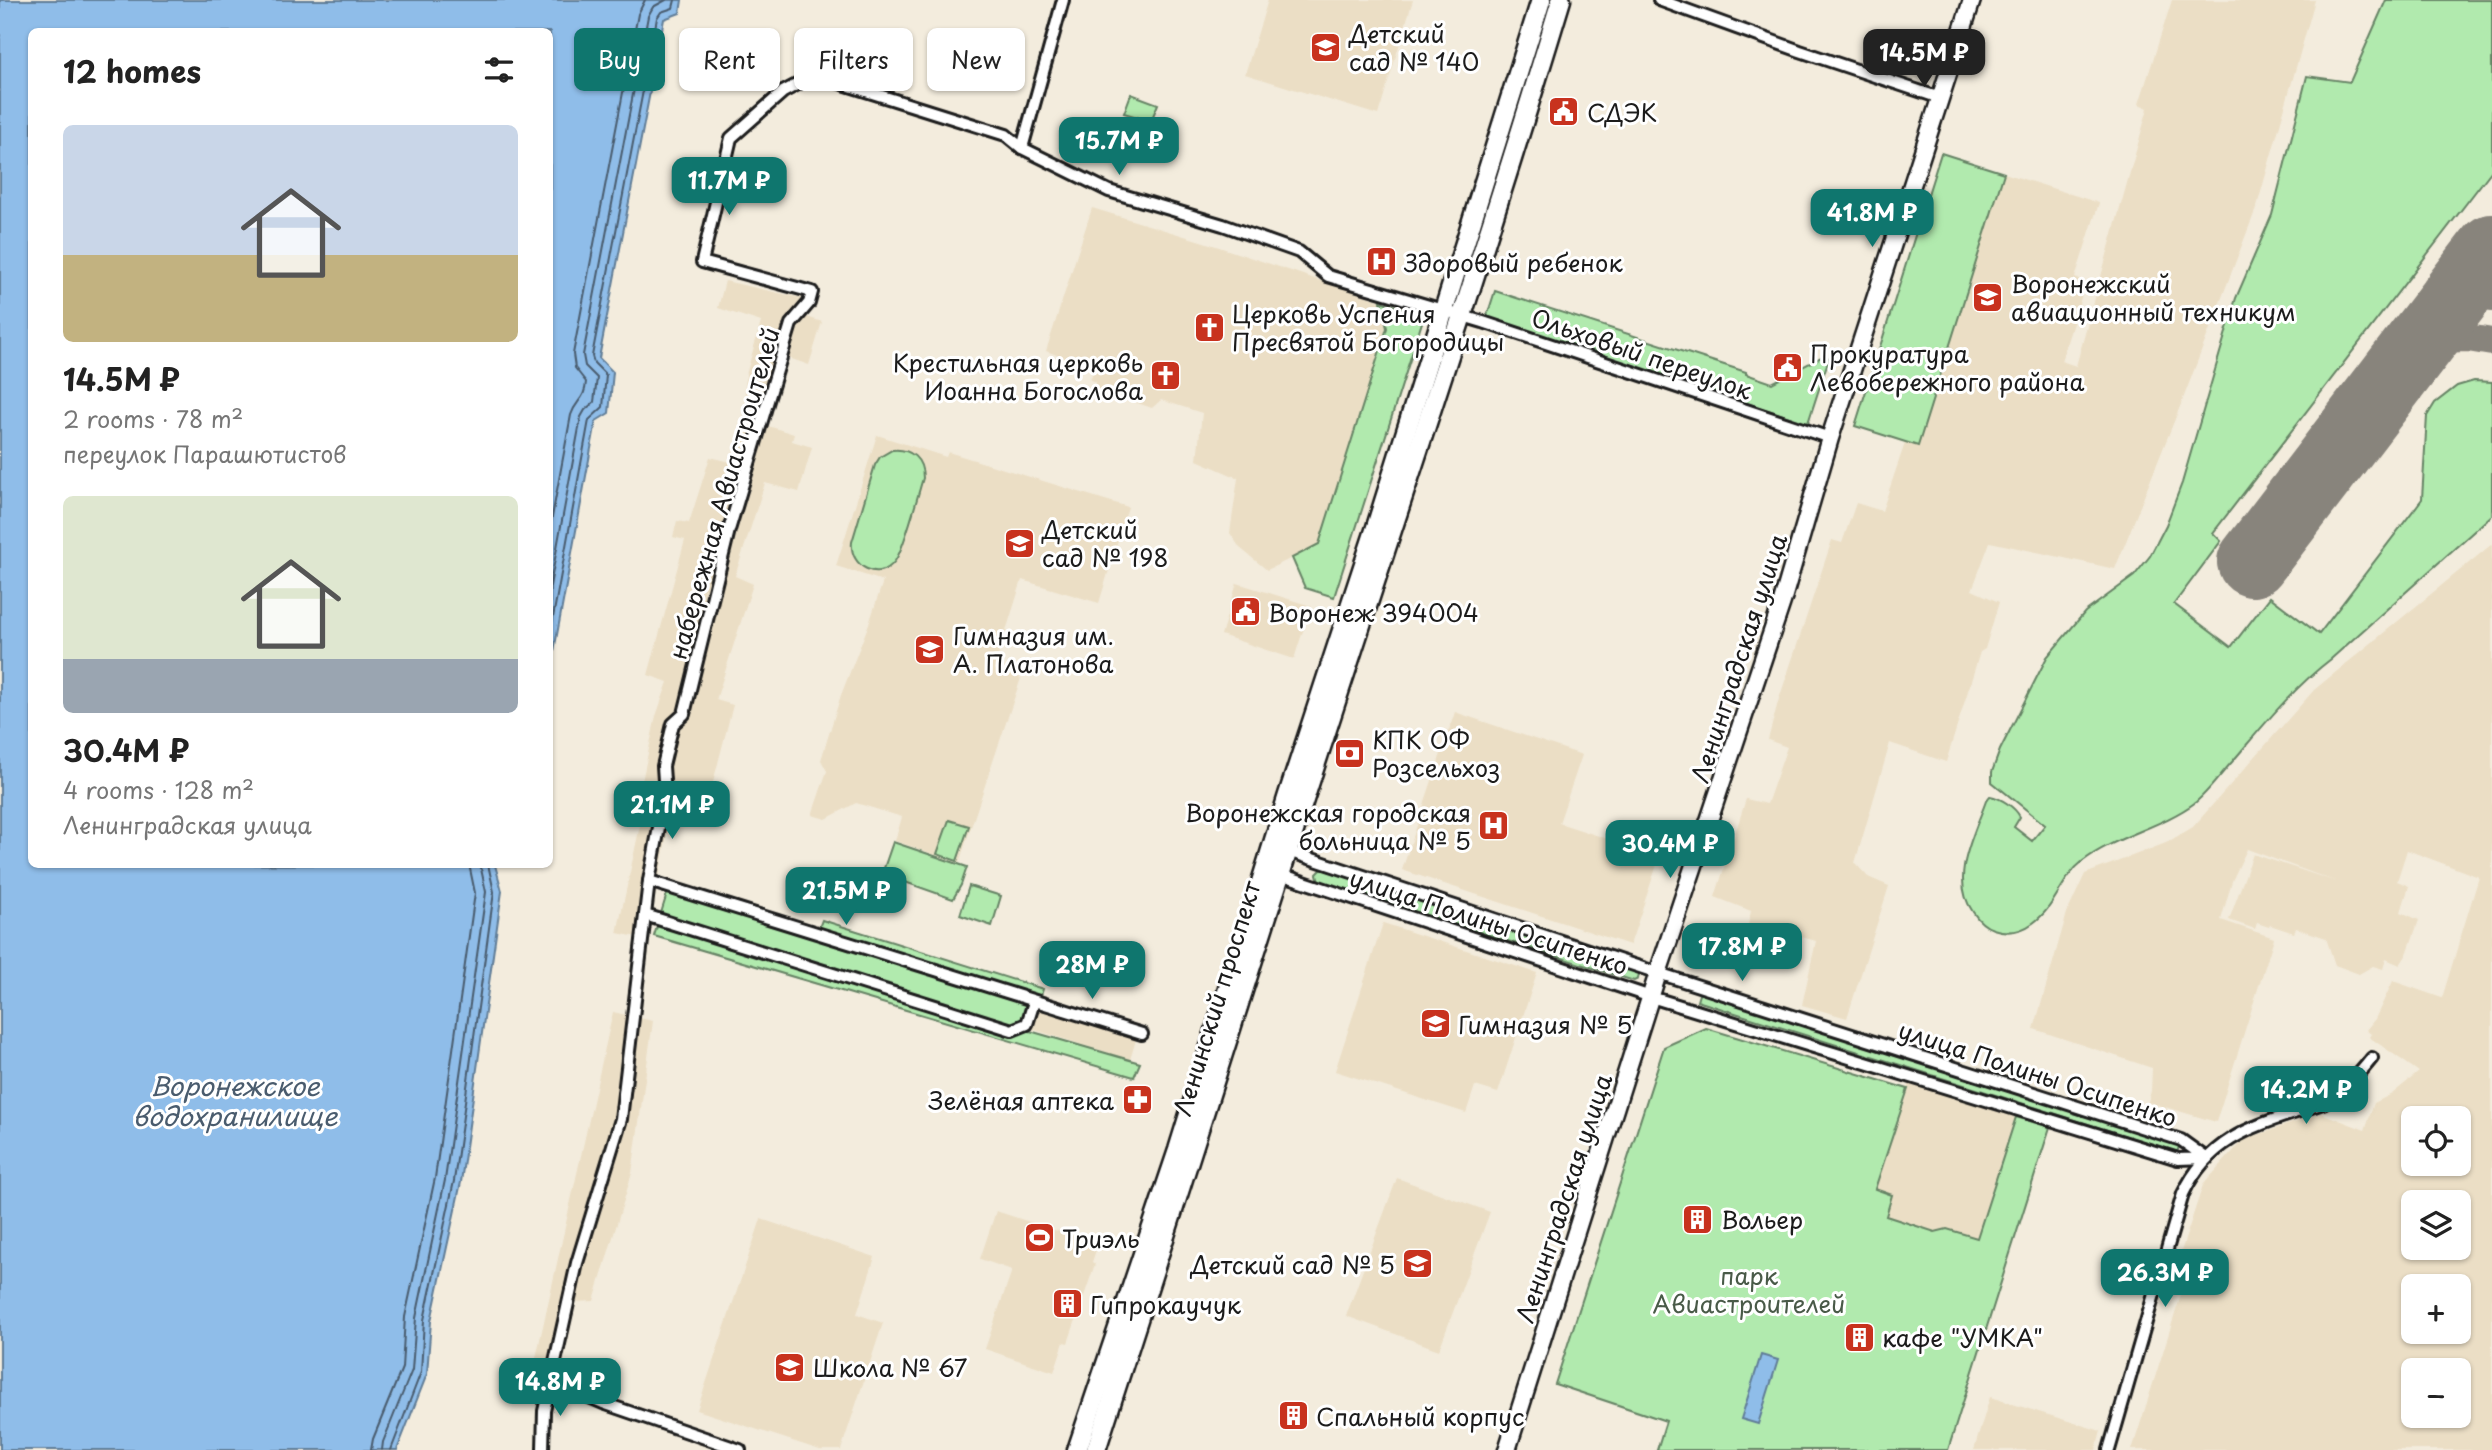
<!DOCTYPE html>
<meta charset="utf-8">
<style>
:root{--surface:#fff;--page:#f6f6f6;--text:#222;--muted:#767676;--accent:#0f766e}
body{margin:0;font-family:"Playpen Sans",sans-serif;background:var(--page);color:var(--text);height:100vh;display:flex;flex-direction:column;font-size:26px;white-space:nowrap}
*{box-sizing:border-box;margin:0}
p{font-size:23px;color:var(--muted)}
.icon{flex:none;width:38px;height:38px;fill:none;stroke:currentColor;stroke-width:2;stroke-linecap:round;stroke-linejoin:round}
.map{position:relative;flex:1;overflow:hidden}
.details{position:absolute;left:28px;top:28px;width:525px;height:840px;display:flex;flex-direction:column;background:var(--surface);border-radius:10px;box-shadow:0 2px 5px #0004}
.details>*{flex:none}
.hud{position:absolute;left:574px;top:28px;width:665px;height:63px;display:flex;gap:14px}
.tools{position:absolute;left:2401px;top:1106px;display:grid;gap:14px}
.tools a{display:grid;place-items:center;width:70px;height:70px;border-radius:10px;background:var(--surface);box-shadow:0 2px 5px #0004;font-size:35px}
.price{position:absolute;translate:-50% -60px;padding:0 16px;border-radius:14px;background:var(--accent);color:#fff;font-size:23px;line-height:46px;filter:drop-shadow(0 2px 4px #0008)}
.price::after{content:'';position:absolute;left:50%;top:42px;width:21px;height:16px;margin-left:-10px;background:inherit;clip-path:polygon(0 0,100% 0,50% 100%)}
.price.current{background:#222;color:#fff}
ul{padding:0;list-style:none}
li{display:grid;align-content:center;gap:14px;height:371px;padding:0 35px}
li span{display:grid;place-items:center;height:217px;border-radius:10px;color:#555}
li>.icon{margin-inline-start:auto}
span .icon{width:126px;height:126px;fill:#fffc;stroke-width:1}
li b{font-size:30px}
h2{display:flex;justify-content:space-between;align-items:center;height:84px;padding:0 35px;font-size:30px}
.chip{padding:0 24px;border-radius:10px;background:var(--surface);box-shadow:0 2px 5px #0004;font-size:24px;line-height:63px}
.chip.current{background:var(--accent);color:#fff}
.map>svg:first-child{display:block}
</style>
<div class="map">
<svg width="2492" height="1450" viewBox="0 0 2492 1450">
<rect width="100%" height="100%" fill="#f3ecdd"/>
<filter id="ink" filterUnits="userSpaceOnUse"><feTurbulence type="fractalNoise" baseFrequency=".0143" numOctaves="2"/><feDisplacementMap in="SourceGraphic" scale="14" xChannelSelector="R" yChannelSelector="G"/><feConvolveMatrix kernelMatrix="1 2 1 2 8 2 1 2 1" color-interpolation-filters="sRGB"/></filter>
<g filter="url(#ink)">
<!-- built -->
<g fill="#ebdec5" fill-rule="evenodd">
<polygon points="1268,0 1413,0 1378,115 1245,74"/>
<polygon points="2172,0 2315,0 2257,206 2183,399 2115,569 1990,542 1972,590 1999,602 1985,649 1980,652 1946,762 1890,743 1855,863 1868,877 1889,886 1847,1018 1802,1005 1816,941 1785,932 1780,949 1745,938 1751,911 1715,897 1746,799 1767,804 1787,747 1768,740 1778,702 1832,540 1842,543 1856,503 1882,511 1905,443 1855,426 1941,153 2099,203 2075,278 2086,282 2061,361 2076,366 2148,108 2139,104"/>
<polygon points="1092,208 1204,242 1381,301 1387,328 1319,545 1267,570 1240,548 1230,533 1238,478 1197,460 1202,413 1161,400 1152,408 1094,388 1096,382 1090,380 1094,369 1046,351"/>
<polygon points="725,281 802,298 798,314 822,322 809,365 786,357 765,425 794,434 792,441 812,447 799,492 765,483 735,576 753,584 716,700 733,705 708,802 675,794 647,939 617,933 648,788 641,786 656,716 668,682 648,675 685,540 673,537 677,521 689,523 710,457 731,462 744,423 746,375 761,322 718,308"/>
<polygon points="877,435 946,457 948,452 1128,507 1099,603 1022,580 994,669 1021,678 959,863 895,841 902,817 856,803 826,819 812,815 827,771 821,760 841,695 870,621 883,581 836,566"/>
<path d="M2492 544V1450H2132L2181 1295 2168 1291 2203 1185 2243 1140 2321 1113 2365 1130 2374 1103 2392 1094 2419 1072 2369 1037 2371 1034 2366 1030 2375 1019 2393 981 2442 998 2479 877 2407 850 2397 881 2409 886 2401 912 2419 920 2407 954 2400 965 2386 959 2383 969 2373 966 2359 974 2335 965 2326 938 2296 928 2294 933 2270 925 2269 927 2257 923 2255 929 2229 920 2253 854 2337 882 2247 849 2232 881 2221 920 2274 938 2216 1122 2148 1102 2151 1091 2152 1068 2034 1029 2067 913 2085 874 2166 843 2193 827 2314 690ZM2413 1118H2459V1164H2413ZM2413 1202H2459V1248H2413ZM2413 1286H2459V1332H2413ZM2413 1370H2459V1416H2413Z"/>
<polygon points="1237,583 1311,606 1294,659 1221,635"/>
<polygon points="1455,712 1582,755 1559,823 1660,856 1630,945 1402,870"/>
<polygon points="1383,923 1537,973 1498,1093 1475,1086 1466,1113 1335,1071"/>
<polygon points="1039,1008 1137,1036 1130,1060 1032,1029"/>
<polygon points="613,1012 653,1021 632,1173 594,1301 575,1302 559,1379 533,1371"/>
<polygon points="1910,1083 2016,1117 1977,1239 1947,1229 1935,1232 1885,1216 1875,1189"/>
<polygon points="1397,1178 1490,1212 1439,1350 1346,1316"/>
<polygon points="996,1211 1098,1244 1092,1262 1095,1264 1068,1343 1064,1342 1054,1372 985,1349 1012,1270 980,1259"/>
<polygon points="761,1219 875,1257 857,1314 883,1323 841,1450 820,1450 697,1410"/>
<polygon points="1990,1397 2101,1431 2096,1450 1974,1450"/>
</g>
<!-- green -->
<g fill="#b1eaae" stroke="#668365" stroke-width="2">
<path d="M2386 0H2492V170L2213 533 2221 541 2174 604 2231 647 2270 597 2319 634 2422 499 2427 416 2435 403 2457 386 2474 381 2492 382V515L2331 659C2293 688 2263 726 2232 762 2220 775 2209 791 2196 802 2161 828 2115 836 2083 861 2061 878 2056 907 2033 923 2021 932 2008 934 1993 929 1984 926 1978 920 1973 912 1949 879 1974 835 1986 801L1990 796C2001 798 2015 807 2020 817L2014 827 2032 841 2045 825 1992 782V772L2000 750 2047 657 2085 612 2134 576 2150 556 2166 525 2182 483 2236 298 2272 215 2307 76 2350 82Z"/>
<polygon points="1131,94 1158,104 1151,121 1124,113"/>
<polygon points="1941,153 2004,173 1918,446 1855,426"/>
<polygon points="1495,291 1746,372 1746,374 1772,383 1823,356 1829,358 1808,423 1486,319"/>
<polygon points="1381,301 1424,316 1334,597 1305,588 1292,558 1319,544 1387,328"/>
<path d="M892 450C911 448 923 459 923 478 917 497 905 547 895 561 879 583 849 566 852 542L875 465 880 457Z"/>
<polygon points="949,820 969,826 957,861 937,854"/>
<polygon points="893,842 967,867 961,885 953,899 882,874"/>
<polygon points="1322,869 1637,970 1639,974 1638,979 1634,981 1319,881 1317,874"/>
<polygon points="670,884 818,930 822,920 1043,989 1030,1031 1140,1063 1134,1077 654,936"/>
<polygon points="969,886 1001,896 992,926 960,915"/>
<polygon points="1700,991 2172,1141 2179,1147 2177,1152 1697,1001"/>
<polygon points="1706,1028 1908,1089 1875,1189 1892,1195 1886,1216 1935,1232 1947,1229 1977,1238 2016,1117 2050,1127 1948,1450 1657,1450 1666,1421 1555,1384 1664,1047"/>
</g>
<!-- water -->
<g fill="#8fbde9" stroke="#617d97" stroke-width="2">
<polygon points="0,0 682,0 680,13 664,19 599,358 613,372 609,413 596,421 550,673 550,32 32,32 32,864 495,865 502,891 461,1182 431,1321 427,1374 397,1450 0,1450"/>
<polygon points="1761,1355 1778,1360 1758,1424 1741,1419"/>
</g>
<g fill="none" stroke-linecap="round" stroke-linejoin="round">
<!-- shore -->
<g stroke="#4a5c6e" stroke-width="2">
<path d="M550 528 571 415C576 400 585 400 586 382L575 368 573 354 638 14 645 0"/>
<polyline points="550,586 581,417 585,410 594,402 597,378 585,366 583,355 648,16 653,7 666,0"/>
<polyline points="550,634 589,420 603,407 606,375 594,363 592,356 657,18 661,12 673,8 675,0"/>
<polyline points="371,1450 373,1439 402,1368 405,1317 435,1178 475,893 469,864"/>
<polyline points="382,1450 383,1442 412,1370 416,1318 445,1180 486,892 480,864"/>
<polyline points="391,1450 421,1372 424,1320 454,1181 494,892 488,864"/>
</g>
<!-- taxiway -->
<g stroke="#88847c" stroke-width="28">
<polyline points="2492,279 2489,290 2492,298"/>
<polyline points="2399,371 2428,350 2437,339 2468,338 2492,342"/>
</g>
<!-- runway -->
<polyline stroke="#88847c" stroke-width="70" points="2252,562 2492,249"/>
<defs>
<g id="street">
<polyline points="1659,0 1800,51 1940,98"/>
<polyline points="1022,148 1063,0"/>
<polygon points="1288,851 1658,973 2181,1140 2206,1158 2178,1159 1651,997 1280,874 1268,856"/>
<polyline points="649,881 1142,1034"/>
<polyline points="645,915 1012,1030 1027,1024 1034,1002"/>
<polyline points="549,1380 603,1403 740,1450"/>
<polyline points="543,1450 544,1411 577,1263 621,1119 649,881 665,795 663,766 673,724 684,714 729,530 791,324 809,303 812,292 702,262 731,138 783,92 815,75 1006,135 1022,148 1109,191 1223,225 1299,252 1328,276 1483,322 1830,438"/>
<path d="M2109 1450 2183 1194C2212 1132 2264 1124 2323 1103 2344 1091 2357 1077 2372 1058"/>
</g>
<polyline id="secondary" points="1507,1450 1658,973 1782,602 1830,438 1972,0"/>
<g id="primary">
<polyline points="1077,1450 1178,1150 1288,795 1376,527 1541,0"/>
<path d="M1096 1450C1163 1244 1228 1037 1294 831 1383 554 1477 278 1561 0"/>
</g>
</defs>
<!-- street casing -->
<use href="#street" stroke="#1c1c1c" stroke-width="16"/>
<!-- secondary casing -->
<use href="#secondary" stroke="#1c1c1c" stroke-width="21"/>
<!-- primary casing -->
<use href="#primary" stroke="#1c1c1c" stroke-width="23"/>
<!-- street -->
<use href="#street" stroke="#fff" stroke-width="10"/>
<!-- secondary -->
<use href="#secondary" stroke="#fff" stroke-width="16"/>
<!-- primary -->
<use href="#primary" stroke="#fff" stroke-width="18"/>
</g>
</g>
<!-- icons -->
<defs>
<symbol id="school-square" viewBox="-11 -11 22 22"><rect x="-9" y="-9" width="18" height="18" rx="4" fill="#c8321e" stroke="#fff"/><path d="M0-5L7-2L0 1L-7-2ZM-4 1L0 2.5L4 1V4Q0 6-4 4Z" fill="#fff"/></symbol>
<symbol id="civic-square" viewBox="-11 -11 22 22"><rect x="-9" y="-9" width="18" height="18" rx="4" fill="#c8321e" stroke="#fff"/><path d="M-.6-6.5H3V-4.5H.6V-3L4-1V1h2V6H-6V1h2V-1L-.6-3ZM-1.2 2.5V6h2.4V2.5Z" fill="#fff"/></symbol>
<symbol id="hospital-square" viewBox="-11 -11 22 22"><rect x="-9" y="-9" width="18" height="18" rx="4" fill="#c8321e" stroke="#fff"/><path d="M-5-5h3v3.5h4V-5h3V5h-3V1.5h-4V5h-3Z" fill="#fff"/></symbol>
<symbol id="university-square" viewBox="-11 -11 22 22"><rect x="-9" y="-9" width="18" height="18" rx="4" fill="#c8321e" stroke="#fff"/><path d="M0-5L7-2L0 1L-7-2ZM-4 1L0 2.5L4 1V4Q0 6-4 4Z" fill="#fff"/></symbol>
<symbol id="church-square" viewBox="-11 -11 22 22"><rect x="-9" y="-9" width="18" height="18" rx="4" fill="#c8321e" stroke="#fff"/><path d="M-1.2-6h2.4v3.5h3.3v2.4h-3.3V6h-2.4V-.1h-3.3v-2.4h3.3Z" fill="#fff"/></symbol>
<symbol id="bank-square" viewBox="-11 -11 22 22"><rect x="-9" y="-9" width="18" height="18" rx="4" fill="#c8321e" stroke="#fff"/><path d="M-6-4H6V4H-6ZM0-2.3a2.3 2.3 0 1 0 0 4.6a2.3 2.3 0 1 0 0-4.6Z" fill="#fff"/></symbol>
<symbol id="pharmacy-square" viewBox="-11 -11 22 22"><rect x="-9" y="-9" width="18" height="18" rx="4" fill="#c8321e" stroke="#fff"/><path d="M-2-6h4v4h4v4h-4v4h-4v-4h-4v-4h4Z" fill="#fff"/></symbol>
<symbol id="building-square" viewBox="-11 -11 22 22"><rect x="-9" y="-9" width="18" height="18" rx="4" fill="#c8321e" stroke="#fff"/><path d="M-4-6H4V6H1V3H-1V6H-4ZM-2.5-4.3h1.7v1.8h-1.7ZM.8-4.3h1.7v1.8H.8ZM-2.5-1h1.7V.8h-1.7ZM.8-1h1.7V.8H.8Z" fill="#fff"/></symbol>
<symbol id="stadium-square" viewBox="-11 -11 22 22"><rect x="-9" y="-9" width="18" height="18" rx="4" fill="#c8321e" stroke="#fff"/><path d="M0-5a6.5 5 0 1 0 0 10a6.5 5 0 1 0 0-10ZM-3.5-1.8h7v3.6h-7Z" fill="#fff"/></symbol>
</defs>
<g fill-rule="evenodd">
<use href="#school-square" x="1308" y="30" width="35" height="35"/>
<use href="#civic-square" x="1546" y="94" width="35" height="35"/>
<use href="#hospital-square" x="1364" y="244" width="35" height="35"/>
<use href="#university-square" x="1970" y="280" width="35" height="35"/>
<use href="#church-square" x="1192" y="310" width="35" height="35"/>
<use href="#civic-square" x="1770" y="350" width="35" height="35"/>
<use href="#church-square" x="1148" y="358" width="35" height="35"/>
<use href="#school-square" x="1002" y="526" width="35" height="35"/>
<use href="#civic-square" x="1228" y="594" width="35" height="35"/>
<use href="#school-square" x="912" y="632" width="35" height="35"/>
<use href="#bank-square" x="1332" y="736" width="35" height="35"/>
<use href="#hospital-square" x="1476" y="808" width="35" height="35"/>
<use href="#school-square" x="1418" y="1006" width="35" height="35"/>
<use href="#pharmacy-square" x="1120" y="1082" width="35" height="35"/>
<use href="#building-square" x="1680" y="1202" width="35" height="35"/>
<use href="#stadium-square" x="1022" y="1220" width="35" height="35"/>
<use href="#school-square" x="1400" y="1246" width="35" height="35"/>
<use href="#building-square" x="1050" y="1286" width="35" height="35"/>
<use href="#building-square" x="1842" y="1320" width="35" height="35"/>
<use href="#school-square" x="772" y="1350" width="35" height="35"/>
<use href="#building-square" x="1276" y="1398" width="35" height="35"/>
</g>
<g text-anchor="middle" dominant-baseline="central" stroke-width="6" stroke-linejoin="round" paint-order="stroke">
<!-- poi labels -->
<g font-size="24" fill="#1c1c1c" stroke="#fff" text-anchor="start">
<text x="1349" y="33">Детский<tspan x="1349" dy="28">сад № 140</tspan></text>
<text x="1587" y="112">СДЭК</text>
<text x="1404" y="262">Здоровый ребенок</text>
<text x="2011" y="283">Воронежский<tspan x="2011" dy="28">авиационный техникум</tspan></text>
<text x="1232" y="313">Церковь Успения<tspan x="1232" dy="28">Пресвятой Богородицы</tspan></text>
<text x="1810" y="353">Прокуратура<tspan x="1810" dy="28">Левобережного района</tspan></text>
<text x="1143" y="362" text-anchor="end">Крестильная церковь<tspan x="1143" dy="28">Иоанна Богослова</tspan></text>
<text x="1042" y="529">Детский<tspan x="1042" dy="28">сад № 198</tspan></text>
<text x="1268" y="612">Воронеж 394004</text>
<text x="953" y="635">Гимназия им.<tspan x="953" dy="28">А. Платонова</tspan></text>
<text x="1372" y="739">КПК ОФ<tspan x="1372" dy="28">Розсельхоз</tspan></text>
<text x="1471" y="812" text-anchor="end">Воронежская городская<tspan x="1471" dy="28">больница № 5</tspan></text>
<text x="1458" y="1024">Гимназия № 5</text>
<text x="1114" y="1100" text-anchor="end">Зелёная аптека</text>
<text x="1721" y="1219">Вольер</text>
<text x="1062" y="1238">Триэль</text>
<text x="1395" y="1264" text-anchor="end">Детский сад № 5</text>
<text x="1090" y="1304">Гипрокаучук</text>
<text x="1882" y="1337">кафе "УМКА"</text>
<text x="813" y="1367">Школа № 67</text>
<text x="1316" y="1416">Спальный корпус</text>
</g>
<!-- street labels -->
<g font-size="24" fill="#1c1c1c" stroke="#fff">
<text transform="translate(1642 353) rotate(19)">Ольховый переулок</text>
<text transform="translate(723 493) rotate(-74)">набережная Авиастроителей</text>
<text transform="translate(1738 658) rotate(-72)">Ленинградская улица</text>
<text transform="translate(1489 921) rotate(18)">улица Полины Осипенко</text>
<text transform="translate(1216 998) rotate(-73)">Ленинский проспект</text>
<text transform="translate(2038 1073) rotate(18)">улица Полины Осипенко</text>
<text transform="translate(1563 1198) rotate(-72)">Ленинградская улица</text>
</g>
<!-- park labels -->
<g font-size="24" fill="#495a48" stroke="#fff">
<text x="1749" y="1275">парк<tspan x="1749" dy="28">Авиастроителей</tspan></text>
</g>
<!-- water labels -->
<g font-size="26" font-style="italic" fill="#4a5c6e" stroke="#fff">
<text x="235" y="1085">Воронежское<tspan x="235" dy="30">водохранилище</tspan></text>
</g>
</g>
</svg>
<div class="tools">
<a><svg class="icon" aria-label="locate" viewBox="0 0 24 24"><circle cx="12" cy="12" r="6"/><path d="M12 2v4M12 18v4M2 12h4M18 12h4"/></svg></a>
<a><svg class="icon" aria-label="layers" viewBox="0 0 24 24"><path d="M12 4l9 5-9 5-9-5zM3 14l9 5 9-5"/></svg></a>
<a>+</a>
<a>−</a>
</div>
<b class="price current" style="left:1924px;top:89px">14.5M ₽</b>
<b class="price" style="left:1119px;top:177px">15.7M ₽</b>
<b class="price" style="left:729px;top:217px">11.7M ₽</b>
<b class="price" style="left:1872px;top:249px">41.8M ₽</b>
<b class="price" style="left:672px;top:841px">21.1M ₽</b>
<b class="price" style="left:1670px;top:880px">30.4M ₽</b>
<b class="price" style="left:846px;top:927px">21.5M ₽</b>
<b class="price" style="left:1742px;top:983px">17.8M ₽</b>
<b class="price" style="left:1092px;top:1001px">28M ₽</b>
<b class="price" style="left:2306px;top:1126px">14.2M ₽</b>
<b class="price" style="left:2165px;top:1309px">26.3M ₽</b>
<b class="price" style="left:560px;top:1418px">14.8M ₽</b>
<div class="hud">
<a class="chip current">Buy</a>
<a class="chip">Rent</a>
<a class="chip">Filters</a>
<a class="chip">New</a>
</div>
<section class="details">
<h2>12 homes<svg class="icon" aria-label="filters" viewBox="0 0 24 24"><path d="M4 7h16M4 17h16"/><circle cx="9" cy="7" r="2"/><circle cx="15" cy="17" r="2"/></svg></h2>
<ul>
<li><span style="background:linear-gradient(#c9d6e8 60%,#c2b280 0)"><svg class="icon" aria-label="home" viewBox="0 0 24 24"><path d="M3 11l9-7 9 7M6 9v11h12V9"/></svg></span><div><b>14.5M ₽</b><p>2 rooms · 78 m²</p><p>переулок Парашютистов</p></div></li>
<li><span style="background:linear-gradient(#dfe7d0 75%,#9aa5b1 0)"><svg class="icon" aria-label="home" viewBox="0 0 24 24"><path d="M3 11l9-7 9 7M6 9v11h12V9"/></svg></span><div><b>30.4M ₽</b><p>4 rooms · 128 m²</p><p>Ленинградская улица</p></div></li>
</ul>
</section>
</div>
